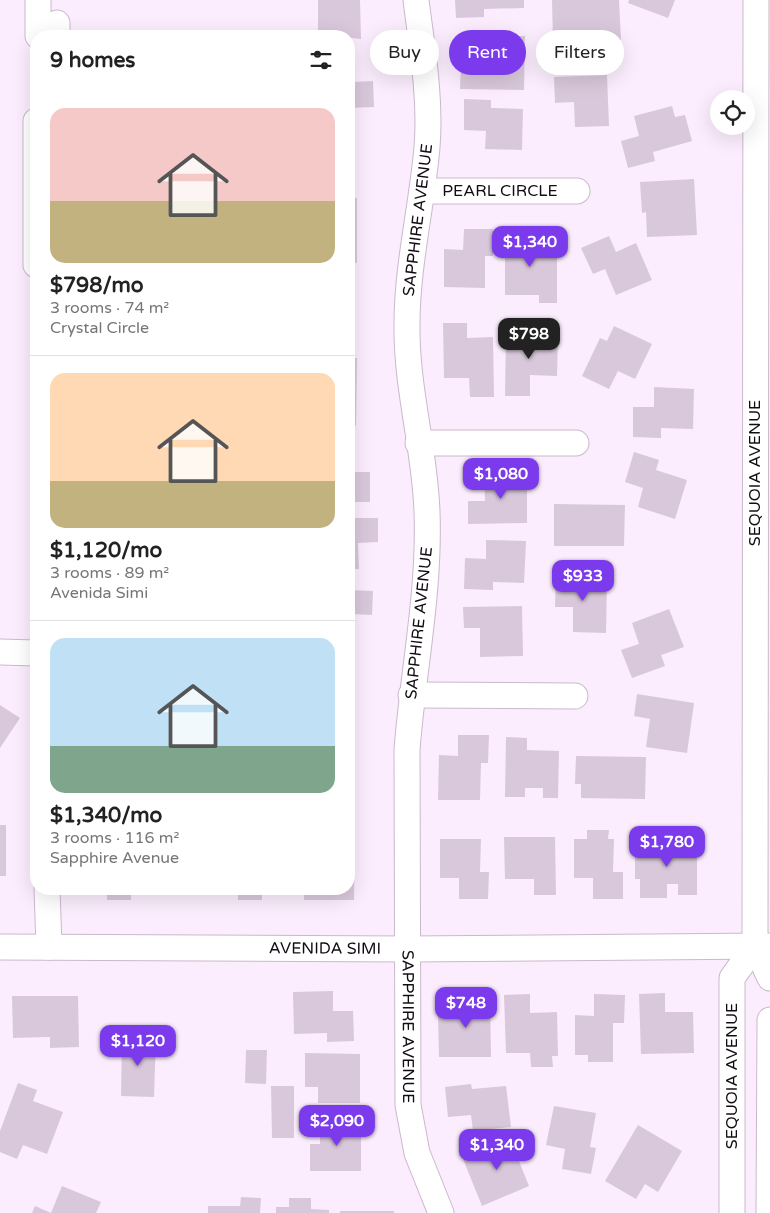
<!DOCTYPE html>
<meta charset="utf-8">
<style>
:root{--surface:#fff;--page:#f2f2f2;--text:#222;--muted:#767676;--line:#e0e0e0;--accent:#7c3aed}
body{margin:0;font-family:"Varela Round",sans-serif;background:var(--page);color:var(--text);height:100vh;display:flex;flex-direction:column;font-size:19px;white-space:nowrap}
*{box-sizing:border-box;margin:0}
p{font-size:16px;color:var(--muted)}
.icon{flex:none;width:28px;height:28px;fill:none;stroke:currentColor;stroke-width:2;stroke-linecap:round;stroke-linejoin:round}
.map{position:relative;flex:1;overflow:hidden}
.side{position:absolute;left:30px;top:30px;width:325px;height:865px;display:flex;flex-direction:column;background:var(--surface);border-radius:20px;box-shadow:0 5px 20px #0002}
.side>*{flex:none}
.top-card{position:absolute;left:370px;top:30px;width:325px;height:45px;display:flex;gap:10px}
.tools{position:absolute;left:710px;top:90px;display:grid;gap:10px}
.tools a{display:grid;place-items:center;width:45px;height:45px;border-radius:50%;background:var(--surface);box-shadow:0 5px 20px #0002;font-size:25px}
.price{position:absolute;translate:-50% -42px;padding:0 11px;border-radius:10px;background:var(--accent);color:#fff;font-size:16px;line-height:32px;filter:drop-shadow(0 1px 2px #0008)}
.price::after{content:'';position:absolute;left:50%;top:30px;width:15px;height:11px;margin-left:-8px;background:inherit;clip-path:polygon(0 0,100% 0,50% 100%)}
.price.selected{background:#222;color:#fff}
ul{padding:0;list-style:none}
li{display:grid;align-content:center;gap:10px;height:265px;padding:0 20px}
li+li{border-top:1px solid var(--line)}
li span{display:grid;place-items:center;height:155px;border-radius:15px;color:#555}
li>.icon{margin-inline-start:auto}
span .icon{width:90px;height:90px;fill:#fffc;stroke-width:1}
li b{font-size:21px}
h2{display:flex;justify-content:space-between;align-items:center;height:60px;padding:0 20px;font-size:21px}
.chip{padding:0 18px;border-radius:22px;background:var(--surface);box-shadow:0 5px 20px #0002;font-size:18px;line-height:45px}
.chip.selected{background:var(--accent);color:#fff}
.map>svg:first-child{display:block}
</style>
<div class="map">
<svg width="770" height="1213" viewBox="0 0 770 1213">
<rect width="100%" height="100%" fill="#fbedfd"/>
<!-- building -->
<g fill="#d9c8db">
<polygon points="318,0 360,0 361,39 318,34"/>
<polygon points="455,0 524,0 524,8 484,9 484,17 456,18"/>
<polygon points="552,0 619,0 621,40 553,42"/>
<polygon points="629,0 675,0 668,18 628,3"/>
<polygon points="477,36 525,36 524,90 460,89 461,64 477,64"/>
<polygon points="349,62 353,62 353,82 373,81 374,107 349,108"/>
<polygon points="607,75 609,126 575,127 574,102 555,103 554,77"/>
<polygon points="464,99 491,100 491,108 523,109 522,150 485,149 486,131 464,130"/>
<polygon points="672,106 675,117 685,115 692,141 653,152 655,161 628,168 621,141 639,136 634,116"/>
<polygon points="694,179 697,235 647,237 646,212 642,213 640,182"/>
<polygon points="349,198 357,198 357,263 349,262"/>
<polygon points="464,229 493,229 493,256 485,256 485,288 444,287 444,249 463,250"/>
<polygon points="530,231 530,248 557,248 557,303 539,303 539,295 505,295 505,232"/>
<polygon points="609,236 616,252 636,243 652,280 616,295 605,269 593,274 581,248"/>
<polygon points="349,277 354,278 352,345 349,345"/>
<polygon points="443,323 467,323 467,338 493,337 494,397 470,397 469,378 444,378"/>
<polygon points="614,326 652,344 635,379 618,371 609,389 582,376 600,338 607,341"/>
<polygon points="506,333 558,334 557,376 530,375 530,396 505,396"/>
<polygon points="349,358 357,358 356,426 349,425"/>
<polygon points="654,387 694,389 693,429 661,428 661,438 633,437 633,407 654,407"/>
<polygon points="634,452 659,460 656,470 687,480 675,519 638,507 643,488 625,482"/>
<rect x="349" y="472" width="21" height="30"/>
<polygon points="527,472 527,523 468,524 468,501 485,501 484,473"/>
<polygon points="554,504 625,505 624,546 554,546"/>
<polygon points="349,518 378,518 378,542 358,543 359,569 349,569"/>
<polygon points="486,540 526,541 524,583 493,582 493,590 464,589 465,558 486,559"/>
<polygon points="556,573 577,573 577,581 607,581 606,633 573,632 573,607 555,607"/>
<polygon points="349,590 373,591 372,615 353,614 352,643 349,643"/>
<polygon points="522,606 523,656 480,657 480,628 464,628 463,607"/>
<polygon points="669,609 684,647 661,655 665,666 632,678 621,650 639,644 632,623"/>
<polygon points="349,658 355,658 354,726 349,726"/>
<polygon points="637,694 694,703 687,753 646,747 650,719 634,716"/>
<polygon points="0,705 20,718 0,748"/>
<polygon points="458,735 489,735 488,763 481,763 480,800 438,800 439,755 458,756"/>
<polygon points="506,737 527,738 527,750 559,751 558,798 543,798 543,788 525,788 525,797 505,797"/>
<polygon points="349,743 353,743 354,811 349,812"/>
<polygon points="576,756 646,757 645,799 581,798 581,784 575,784"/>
<rect x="0" y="825" width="6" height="51"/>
<polygon points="349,830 355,831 354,900 304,900 304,889 349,889"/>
<polygon points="587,830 609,830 608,839 614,839 613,872 623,872 623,899 593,899 593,878 574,878 574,839 587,839"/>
<polygon points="690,831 697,831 697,895 678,895 678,884 667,884 667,898 640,898 640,879 635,879 635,844 690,844"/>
<polygon points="504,837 555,837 556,895 534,895 534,879 505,879"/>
<polygon points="440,839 481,839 480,872 489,872 488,899 459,899 459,878 440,878"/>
<rect x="107" y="889" width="24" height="11"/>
<rect x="238" y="889" width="24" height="11"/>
<polygon points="333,991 333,1011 353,1011 354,1041 327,1042 327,1033 294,1034 293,992"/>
<polygon points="665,993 665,1012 693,1012 694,1053 641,1054 639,994"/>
<polygon points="530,994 530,1013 557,1012 558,1056 552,1056 553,1067 531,1067 530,1053 506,1053 504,995"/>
<polygon points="594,994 625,995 624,1023 613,1023 613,1062 588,1062 588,1055 575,1055 575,1015 594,1016"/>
<polygon points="12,996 78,996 79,1047 50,1048 50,1037 13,1038"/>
<polygon points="454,997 490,997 491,1057 439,1057 438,1015 454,1015"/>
<polygon points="122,1037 156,1038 154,1097 121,1096"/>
<polygon points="246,1050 267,1050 266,1084 245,1083"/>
<polygon points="305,1053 360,1054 360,1103 318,1103 318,1087 305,1087"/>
<polygon points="18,1083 37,1090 33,1101 63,1112 47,1154 23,1145 17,1159 0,1152 0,1131"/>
<polygon points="471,1084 472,1089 506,1086 511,1127 473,1131 471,1115 448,1117 445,1087"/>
<polygon points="271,1086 294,1086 294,1138 272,1138"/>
<polygon points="554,1106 596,1113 590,1147 596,1148 591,1174 562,1169 565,1149 546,1145"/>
<polygon points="320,1120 361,1121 361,1171 310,1171 310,1144 320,1144"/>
<polygon points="638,1125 682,1151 658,1192 645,1184 636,1199 605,1181"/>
<polygon points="517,1137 526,1159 519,1161 529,1186 482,1206 463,1159"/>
<polygon points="62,1186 101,1202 96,1213 32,1213 35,1206 51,1213"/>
<polygon points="241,1197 261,1198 260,1213 208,1213 208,1206 240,1206"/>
<polygon points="289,1198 311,1198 311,1209 329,1210 329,1213 276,1213 276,1207 289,1207"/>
<rect x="340" y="1211" width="54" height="2"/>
</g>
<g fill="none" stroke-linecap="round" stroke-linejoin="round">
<defs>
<g id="minor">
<path id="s1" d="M416 0C422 48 431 98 427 147 422 206 407 265 407 324 406 388 425 449 427 512 430 592 413 671 407 750L408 1105 417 1153 441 1213"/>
<polyline points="756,0 755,946 770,978"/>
<polyline points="57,23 57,36"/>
<polyline points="38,36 38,0"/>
<polyline points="36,121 36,265"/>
<path id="s2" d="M422 191H577"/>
<polyline points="418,443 576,443"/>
<polyline points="0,652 36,653"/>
<polyline points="411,695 575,696"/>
<polyline points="47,889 49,947"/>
<path id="s3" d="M0 947 407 949 770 946"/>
<polyline points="732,1213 732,978 755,946"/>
<polyline points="769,1213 770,1020"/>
</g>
</defs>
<!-- minor casing -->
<use href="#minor" stroke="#cab9cc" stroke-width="27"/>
<!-- minor -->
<use href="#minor" stroke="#fff" stroke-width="25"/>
</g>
<g text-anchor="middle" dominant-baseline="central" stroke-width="5" stroke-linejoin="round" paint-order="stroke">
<!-- street labels -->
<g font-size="16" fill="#110b12" stroke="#fff">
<text stroke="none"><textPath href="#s2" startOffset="78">PEARL CIRCLE</textPath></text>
<text transform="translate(418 220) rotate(-83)">SAPPHIRE AVENUE</text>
<text transform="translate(755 473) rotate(-90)">SEQUOIA AVENUE</text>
<text transform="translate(419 623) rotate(-84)">SAPPHIRE AVENUE</text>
<text stroke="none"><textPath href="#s3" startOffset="325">AVENIDA SIMI</textPath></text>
<text stroke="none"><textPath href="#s1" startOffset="1031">SAPPHIRE AVENUE</textPath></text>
<text transform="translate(732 1076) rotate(-90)">SEQUOIA AVENUE</text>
</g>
</g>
</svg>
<div class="tools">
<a><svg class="icon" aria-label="locate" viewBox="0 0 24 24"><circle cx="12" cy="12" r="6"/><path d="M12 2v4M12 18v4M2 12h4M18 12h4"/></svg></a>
</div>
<b class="price" style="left:530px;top:268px">$1,340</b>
<b class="price selected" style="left:529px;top:360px">$798</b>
<b class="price" style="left:501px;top:500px">$1,080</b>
<b class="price" style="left:583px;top:602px">$933</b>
<b class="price" style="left:667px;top:868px">$1,780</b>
<b class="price" style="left:466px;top:1029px">$748</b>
<b class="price" style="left:138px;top:1067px">$1,120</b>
<b class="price" style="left:337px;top:1147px">$2,090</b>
<b class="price" style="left:497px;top:1171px">$1,340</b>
<div class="top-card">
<a class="chip">Buy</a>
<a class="chip selected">Rent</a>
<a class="chip">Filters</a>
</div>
<section class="side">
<h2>9 homes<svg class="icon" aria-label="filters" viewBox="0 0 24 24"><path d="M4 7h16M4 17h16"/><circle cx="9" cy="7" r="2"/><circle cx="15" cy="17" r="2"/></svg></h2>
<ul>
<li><span style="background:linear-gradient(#f6c9c9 60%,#c2b280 0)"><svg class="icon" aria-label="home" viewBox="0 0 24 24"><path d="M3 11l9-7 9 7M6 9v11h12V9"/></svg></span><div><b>$798/mo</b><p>3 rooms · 74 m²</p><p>Crystal Circle</p></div></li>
<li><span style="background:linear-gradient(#ffd9b3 70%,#c2b280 0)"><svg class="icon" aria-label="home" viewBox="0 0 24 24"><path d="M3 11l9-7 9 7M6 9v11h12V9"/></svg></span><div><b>$1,120/mo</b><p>3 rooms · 89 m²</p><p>Avenida Simi</p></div></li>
<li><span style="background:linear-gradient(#bfe0f5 70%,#7fa58c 0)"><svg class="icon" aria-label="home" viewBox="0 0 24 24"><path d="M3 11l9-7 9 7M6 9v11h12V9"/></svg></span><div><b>$1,340/mo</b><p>3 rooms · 116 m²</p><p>Sapphire Avenue</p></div></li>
</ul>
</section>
</div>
